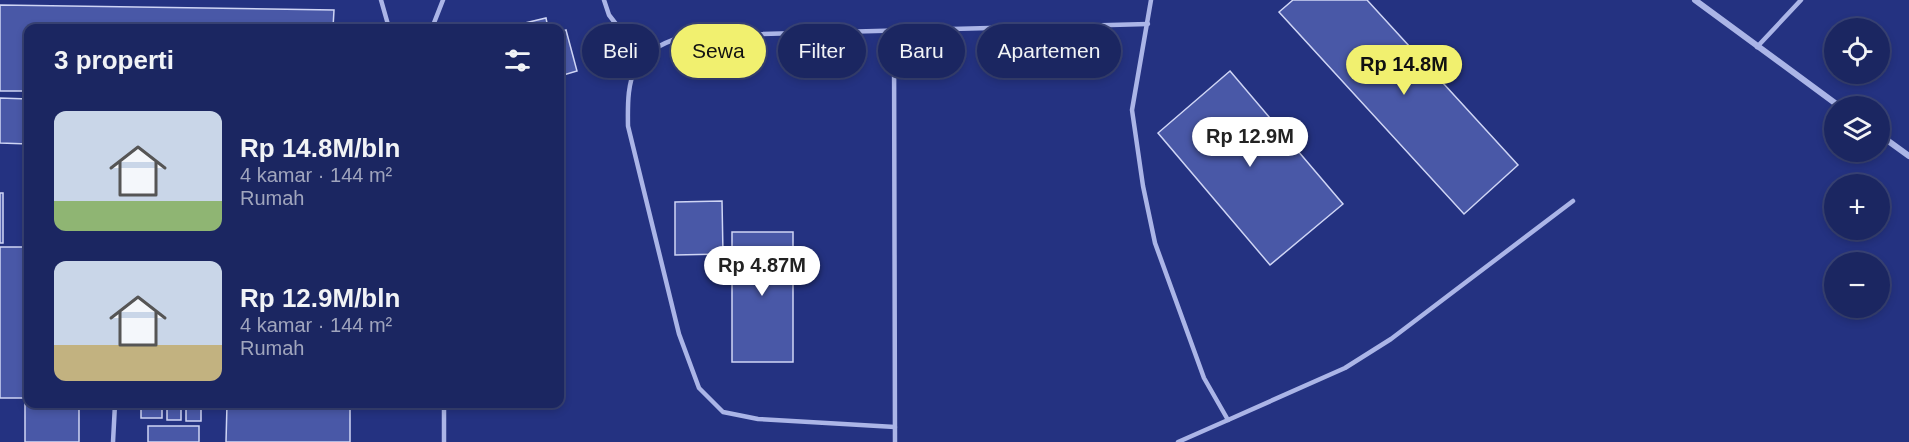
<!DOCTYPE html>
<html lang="id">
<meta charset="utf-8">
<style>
:root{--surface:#1b2661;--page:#242e67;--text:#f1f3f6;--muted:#a0a5bd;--line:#394376;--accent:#f1f06f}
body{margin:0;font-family:Arial,sans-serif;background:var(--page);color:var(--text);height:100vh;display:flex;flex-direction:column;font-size:22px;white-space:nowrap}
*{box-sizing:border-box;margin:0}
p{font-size:20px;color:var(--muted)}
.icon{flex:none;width:33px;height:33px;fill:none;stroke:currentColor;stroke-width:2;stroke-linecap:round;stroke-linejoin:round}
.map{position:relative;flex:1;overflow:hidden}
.side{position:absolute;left:24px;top:24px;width:540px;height:384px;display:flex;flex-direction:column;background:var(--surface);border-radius:12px;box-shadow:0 3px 9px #0003,0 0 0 2px var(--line)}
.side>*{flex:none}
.guide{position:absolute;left:582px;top:24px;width:570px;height:54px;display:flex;gap:12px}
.buttons{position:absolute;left:1824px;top:18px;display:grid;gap:12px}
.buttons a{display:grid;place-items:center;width:66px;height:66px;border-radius:50%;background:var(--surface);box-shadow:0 3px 9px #0003,0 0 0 2px var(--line);font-size:30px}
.price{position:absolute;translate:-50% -51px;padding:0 14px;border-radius:21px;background:#fff;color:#222;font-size:20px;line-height:39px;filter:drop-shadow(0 2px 3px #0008)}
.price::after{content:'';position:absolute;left:50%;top:36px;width:18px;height:14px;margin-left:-9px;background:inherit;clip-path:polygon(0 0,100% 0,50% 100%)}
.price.selected{background:var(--accent);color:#111}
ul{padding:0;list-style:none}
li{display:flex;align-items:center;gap:18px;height:150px;padding:0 30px}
li span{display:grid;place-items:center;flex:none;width:168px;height:120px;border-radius:12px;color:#555}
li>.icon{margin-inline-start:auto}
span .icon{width:72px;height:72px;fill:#fffc;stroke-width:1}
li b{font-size:26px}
h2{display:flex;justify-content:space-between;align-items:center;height:72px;padding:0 30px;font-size:26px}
.chip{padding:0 21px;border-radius:27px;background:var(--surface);box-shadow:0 3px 9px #0003,0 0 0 2px var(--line);font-size:21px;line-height:54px}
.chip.selected{background:var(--accent);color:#111}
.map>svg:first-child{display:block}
</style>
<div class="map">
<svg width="1909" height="442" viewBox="0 0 1909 442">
<rect width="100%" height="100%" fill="#243281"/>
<!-- building -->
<g fill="#4958a7" stroke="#cfd5f5" stroke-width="1.5">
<polygon points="1293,0 1367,0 1518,165 1464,214 1279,12"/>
<polygon points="0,5 334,10 333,28 28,28 28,91 0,91"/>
<polygon points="546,18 548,28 504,28"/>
<polygon points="566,30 577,71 560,76 560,32"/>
<polygon points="1230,71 1343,204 1270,265 1158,133"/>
<polygon points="0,98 28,99 28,144 0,143"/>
<rect x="0" y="193" width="3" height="50"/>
<polygon points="722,201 723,254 675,255 675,202"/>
<polygon points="23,214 28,214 28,404 79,404 79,442 25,442 25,398 0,398 0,247 23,247"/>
<rect x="732" y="232" width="61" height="130"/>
<rect x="141" y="404" width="21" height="14"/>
<rect x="167" y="404" width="14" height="16"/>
<rect x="186" y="404" width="15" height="17"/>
<polygon points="227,404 350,404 350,442 226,442"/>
<rect x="148" y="426" width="51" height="16"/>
</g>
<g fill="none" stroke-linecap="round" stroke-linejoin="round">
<!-- service -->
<g stroke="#abb5e7" stroke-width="4.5">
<polyline points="381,0 389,28"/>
<polyline points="604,0 609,15 643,59"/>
<polyline points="1151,0 1132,110 1143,186 1155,243 1204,378 1228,420 1178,442"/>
<polyline points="432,28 443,0"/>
<polyline points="894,32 895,442"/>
<polyline points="1757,47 1801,0"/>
<polyline points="1228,420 1345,368 1391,339 1573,201"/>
<path d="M895 427 758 419 723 412 699 388 679 334 628 126C627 75 631 53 684 36L1148 24"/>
<polyline points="113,442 115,404"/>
<polyline points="444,442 444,404"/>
</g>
<!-- minor -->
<g stroke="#abb5e7" stroke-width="6">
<polyline points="1695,0 1839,106"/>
<polyline points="1880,135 1909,156"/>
</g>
</g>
</svg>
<div class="buttons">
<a><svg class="icon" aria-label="locate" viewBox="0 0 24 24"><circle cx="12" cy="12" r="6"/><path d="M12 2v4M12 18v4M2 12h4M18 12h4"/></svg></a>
<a><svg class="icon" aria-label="layers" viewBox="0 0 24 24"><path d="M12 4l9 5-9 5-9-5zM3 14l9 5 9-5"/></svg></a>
<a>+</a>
<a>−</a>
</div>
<b class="price selected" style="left:1404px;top:96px">Rp 14.8M</b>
<b class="price" style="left:1250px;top:168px">Rp 12.9M</b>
<b class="price" style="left:762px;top:297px">Rp 4.87M</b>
<div class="guide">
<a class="chip">Beli</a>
<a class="chip selected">Sewa</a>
<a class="chip">Filter</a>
<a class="chip">Baru</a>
<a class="chip">Apartemen</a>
</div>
<section class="side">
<h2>3 properti<svg class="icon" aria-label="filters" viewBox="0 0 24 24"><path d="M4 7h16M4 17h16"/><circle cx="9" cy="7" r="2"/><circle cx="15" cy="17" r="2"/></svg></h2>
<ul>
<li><span style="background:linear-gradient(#c9d6e8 75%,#8fb573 0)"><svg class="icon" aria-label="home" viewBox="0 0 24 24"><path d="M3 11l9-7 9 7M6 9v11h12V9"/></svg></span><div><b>Rp 14.8M/bln</b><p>4 kamar · 144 m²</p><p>Rumah</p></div></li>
<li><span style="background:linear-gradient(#c9d6e8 70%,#c2b280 0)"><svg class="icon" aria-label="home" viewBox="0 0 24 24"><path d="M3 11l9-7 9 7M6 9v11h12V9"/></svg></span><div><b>Rp 12.9M/bln</b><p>4 kamar · 144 m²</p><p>Rumah</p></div></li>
</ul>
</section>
</div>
